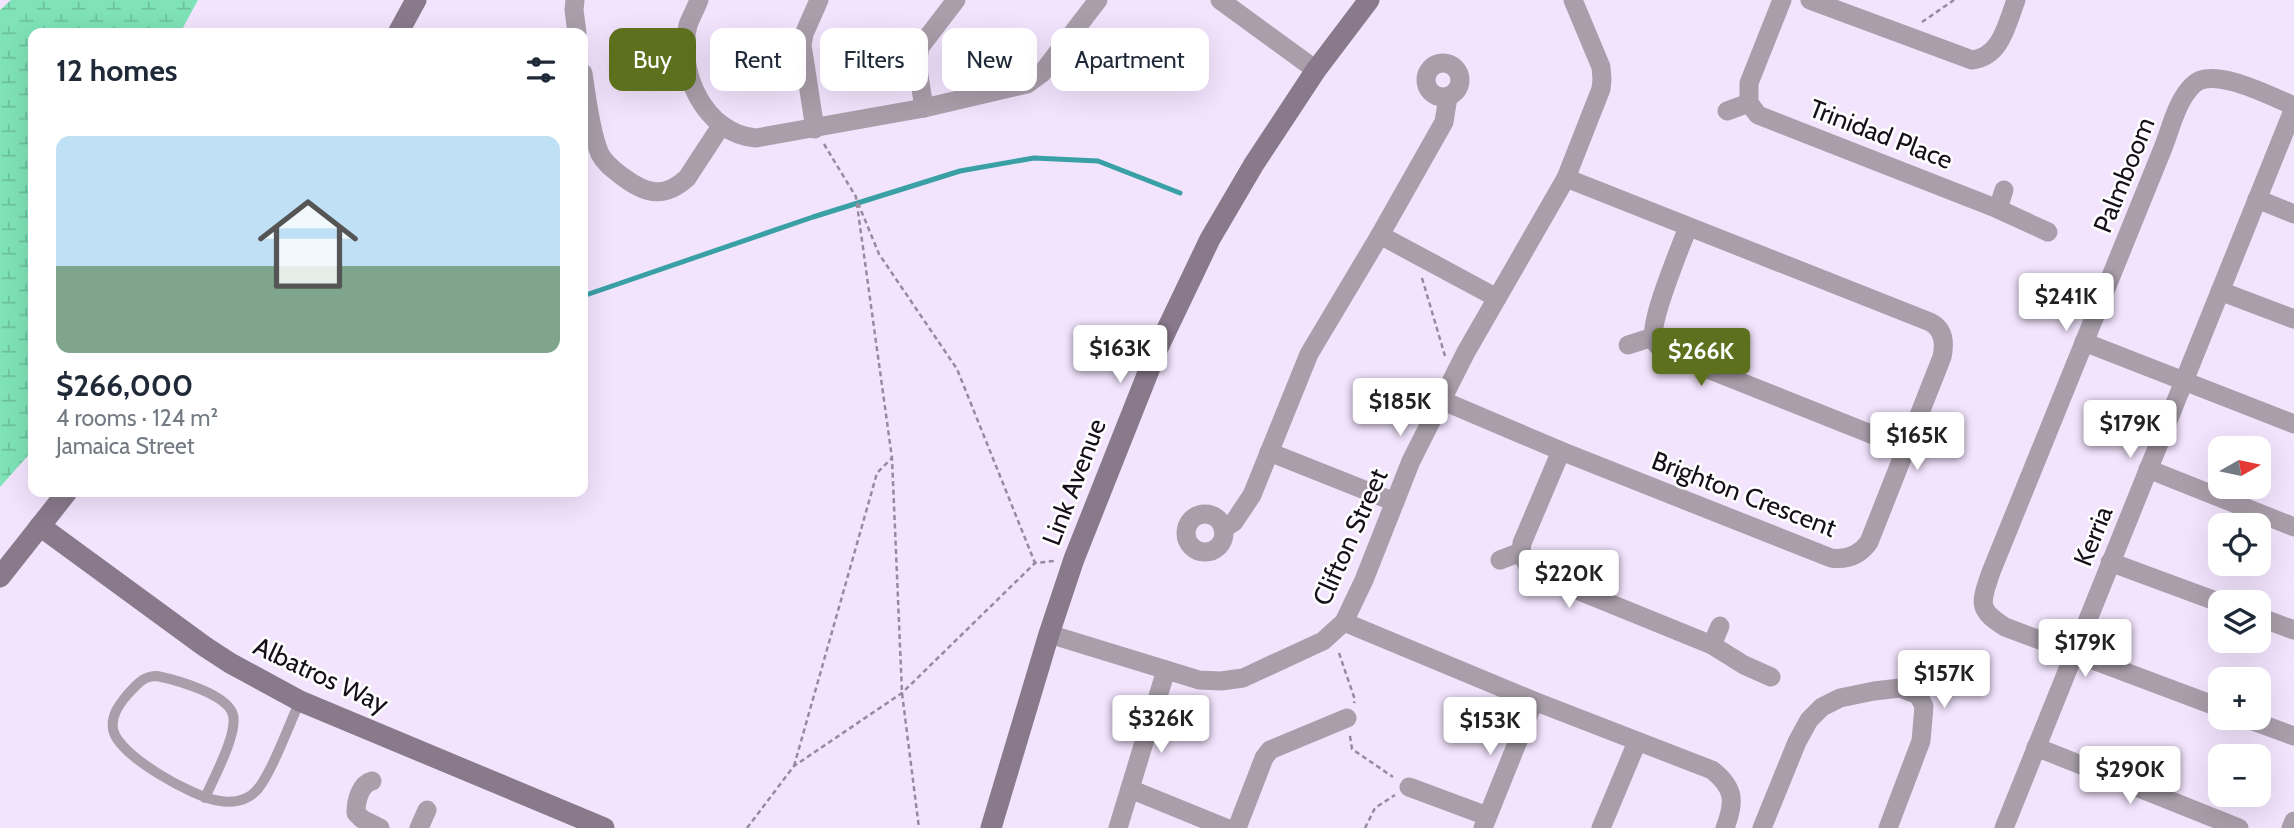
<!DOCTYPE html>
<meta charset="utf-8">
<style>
:root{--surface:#fff;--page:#f6f6f7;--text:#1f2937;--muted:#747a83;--accent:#5d701d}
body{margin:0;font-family:Cabin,sans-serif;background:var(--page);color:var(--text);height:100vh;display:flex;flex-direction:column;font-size:26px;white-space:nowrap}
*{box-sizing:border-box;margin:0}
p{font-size:23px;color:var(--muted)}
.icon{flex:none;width:38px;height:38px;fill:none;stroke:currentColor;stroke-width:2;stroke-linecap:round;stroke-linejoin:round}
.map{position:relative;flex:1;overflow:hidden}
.sheet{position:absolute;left:28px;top:28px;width:560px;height:469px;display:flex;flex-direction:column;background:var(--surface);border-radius:14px;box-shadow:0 7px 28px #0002}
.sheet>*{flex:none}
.hud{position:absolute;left:609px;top:28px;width:665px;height:63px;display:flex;gap:14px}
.needle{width:46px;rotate:81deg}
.controls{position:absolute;left:2208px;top:436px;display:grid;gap:14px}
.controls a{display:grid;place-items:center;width:63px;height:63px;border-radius:14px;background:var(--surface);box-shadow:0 7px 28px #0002;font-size:35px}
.price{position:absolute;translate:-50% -60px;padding:0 16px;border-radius:7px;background:#fff;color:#222;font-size:23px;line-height:46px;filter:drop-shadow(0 2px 4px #0008)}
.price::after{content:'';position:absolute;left:50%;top:42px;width:21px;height:16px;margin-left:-10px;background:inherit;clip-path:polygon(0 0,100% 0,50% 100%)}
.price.current{background:var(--accent);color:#fff}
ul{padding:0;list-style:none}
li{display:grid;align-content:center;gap:14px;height:371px;padding:0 28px}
li span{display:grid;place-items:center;height:217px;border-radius:14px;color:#555}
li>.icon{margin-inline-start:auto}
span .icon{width:126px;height:126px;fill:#fffc;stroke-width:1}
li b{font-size:30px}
h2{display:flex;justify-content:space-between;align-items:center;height:84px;padding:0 28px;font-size:30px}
.pill{padding:0 24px;border-radius:14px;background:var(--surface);box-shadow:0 7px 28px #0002;font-size:24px;line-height:63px}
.pill.current{background:var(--accent);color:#fff}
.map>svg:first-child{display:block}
</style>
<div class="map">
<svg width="2294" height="828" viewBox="0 0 2294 828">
<defs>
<pattern id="wetland-marsh" width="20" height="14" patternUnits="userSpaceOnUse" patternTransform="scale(1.75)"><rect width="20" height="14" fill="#7fe3b7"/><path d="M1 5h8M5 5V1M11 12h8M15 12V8" fill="none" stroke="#6dc29d"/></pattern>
</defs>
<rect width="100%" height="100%" fill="#f2e4fd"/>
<!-- wetland -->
<polygon fill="url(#wetland-marsh)" points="11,0 198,0 180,33 33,33 33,450 0,487 0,10"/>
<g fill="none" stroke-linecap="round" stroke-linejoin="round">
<!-- stream -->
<polyline stroke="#39a0a5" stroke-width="5" points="583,296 813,217 960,171 1034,158 1098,161 1180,193"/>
<!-- path -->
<g stroke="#968b9e" stroke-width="2.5" stroke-dasharray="5 3.5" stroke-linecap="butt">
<polyline points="1922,22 1954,0"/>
<polyline points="824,144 856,197 892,458 902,693 919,828"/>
<polyline points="858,203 879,254 957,369 1035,563"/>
<polyline points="1422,278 1445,356"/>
<polyline points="1339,653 1355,700 1354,703"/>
<polyline points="1350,736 1352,749 1393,777"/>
<polyline points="794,766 877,473 892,458"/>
<polyline points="747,828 794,766 902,693 1035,563 1054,561"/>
<polyline points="1365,828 1375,808 1395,795"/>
</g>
<!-- lane -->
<path stroke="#a99eaa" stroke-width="10" d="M205 798C213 779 238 734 233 715 228 694 176 680 157 676 142 676 137 685 127 695 119 705 111 715 113 729 117 755 194 798 220 801 232 803 246 801 255 792 270 778 290 722 300 701"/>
<!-- street -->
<g stroke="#a99eaa" stroke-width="19">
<polyline points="575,0 574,10 577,33"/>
<path d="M699 0C696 8 691 17 688 25 676 72 705 134 756 138L924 108 1027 84 1042 73 1098 0"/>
<polyline points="1220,0 1316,70"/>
<polyline points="1782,0 1749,83 1749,103 1758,115 1998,209 2048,232"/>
<path d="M1810 0 1972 60C2001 57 2007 24 2016 0"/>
<circle cx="1443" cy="80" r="17"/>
<path d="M583 73C586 95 591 134 600 154 605 164 614 170 623 177 646 194 664 199 687 178L721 126"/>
<polyline points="924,108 917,63 920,47 956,0"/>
<polyline points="1727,111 1749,103"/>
<polyline points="815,129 802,45 804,34 819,0"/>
<polyline points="2257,199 2294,214"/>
<polyline points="1998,209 2004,190"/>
<path d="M1688 227C1680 249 1649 321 1654 339 1656 347 1664 350 1670 354L1906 448"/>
<polyline points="1380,235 1497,298"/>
<polyline points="2220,291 2294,319"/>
<polyline points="2084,342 2294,424"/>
<polyline points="1628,345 1653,337"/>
<path d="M1441 400 1561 451 1831 558C1847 560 1860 555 1869 542L1942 357C1945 343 1944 329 1930 322L1566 178"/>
<polyline points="1561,451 1522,543 1521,552 1530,571 1712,645 1744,665 1771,677"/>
<polyline points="1269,452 1395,502"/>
<polyline points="2148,469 2294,527"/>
<circle cx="1205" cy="533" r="19"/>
<polyline points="1223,529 1234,522 1252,495 1309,354 1380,235 1444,122 1448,97"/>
<polyline points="1500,560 1521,552"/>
<polyline points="2110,562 2221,603"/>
<polyline points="2259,617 2294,630"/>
<path d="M1344 622 1534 701 1712 770C1735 788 1735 802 1725 828"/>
<polyline points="1049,634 1199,680 1221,681 1243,678 1323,641 1344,622 1364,580 1411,461 1466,352 1566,178 1601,89 1602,79 1601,67 1573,0"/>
<polyline points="1712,645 1720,626"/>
<path d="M2221 708 2005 627C1976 609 1981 602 1991 572L2163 148C2171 128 2177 100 2193 85 2212 65 2272 97 2294 106"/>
<polyline points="2245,718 2294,736"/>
<polyline points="2036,747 2239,828"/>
<path d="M372 781C360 784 356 801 356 813L362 819 380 828"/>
<polyline points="1409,787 1487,816"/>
<polyline points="1130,789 1226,828"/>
<polyline points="419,828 427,810"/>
<polyline points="1118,828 1166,670"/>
<polyline points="1237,828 1264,758 1270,750 1347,718"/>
<polyline points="1483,828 1534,701"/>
<polyline points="1601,828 1637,742"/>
<polyline points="1762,828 1797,742 1809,720 1822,707 1840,698 1874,691 1900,688 1918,695 1924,706 1921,741 1888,828"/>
<polyline points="2004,828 2294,108"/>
<polyline points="2291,828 2294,821"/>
</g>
<!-- secondary -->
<g stroke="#897a8b" stroke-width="21">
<polyline points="398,33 416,0"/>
<polyline points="40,526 204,646 230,663 300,701 604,828"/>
<polyline points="0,577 67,492"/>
<polyline points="991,828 1049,634 1074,559 1157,350 1210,239 1254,164 1316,70 1369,0"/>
</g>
</g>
<g text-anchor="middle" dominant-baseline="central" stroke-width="5" stroke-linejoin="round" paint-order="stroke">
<!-- street labels -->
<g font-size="26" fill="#150f1a" stroke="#fff">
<text transform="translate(1881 134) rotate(21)">Trinidad Place</text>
<text transform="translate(2124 175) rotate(-68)">Palmboom</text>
<text transform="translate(1074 482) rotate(-69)">Link Avenue</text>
<text transform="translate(1744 494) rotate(21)">Brighton Crescent</text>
<text transform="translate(2093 536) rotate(-68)">Kerria</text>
<text transform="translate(1350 537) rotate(-66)">Clifton Street</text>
<text transform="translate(321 675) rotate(25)">Albatros Way</text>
</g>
</g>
</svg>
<div class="controls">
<a><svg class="needle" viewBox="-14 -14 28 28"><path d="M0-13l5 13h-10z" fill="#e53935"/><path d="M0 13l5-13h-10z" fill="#747a83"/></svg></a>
<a><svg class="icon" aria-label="locate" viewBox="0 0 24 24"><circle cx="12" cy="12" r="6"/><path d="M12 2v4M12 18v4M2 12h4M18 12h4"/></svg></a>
<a><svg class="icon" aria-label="layers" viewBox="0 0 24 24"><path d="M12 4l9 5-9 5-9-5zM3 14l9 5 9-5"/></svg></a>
<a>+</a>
<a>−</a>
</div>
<b class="price" style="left:2066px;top:333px">$241K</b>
<b class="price" style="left:1120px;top:385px">$163K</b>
<b class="price current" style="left:1701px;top:388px">$266K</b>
<b class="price" style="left:1400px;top:438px">$185K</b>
<b class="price" style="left:2130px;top:460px">$179K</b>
<b class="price" style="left:1917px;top:472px">$165K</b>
<b class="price" style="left:1569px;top:610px">$220K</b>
<b class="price" style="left:2085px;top:679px">$179K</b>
<b class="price" style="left:1944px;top:710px">$157K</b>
<b class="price" style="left:1161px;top:755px">$326K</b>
<b class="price" style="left:1490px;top:757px">$153K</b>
<b class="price" style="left:2130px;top:806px">$290K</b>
<div class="hud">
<a class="pill current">Buy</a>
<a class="pill">Rent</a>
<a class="pill">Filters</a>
<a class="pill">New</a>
<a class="pill">Apartment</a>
</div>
<section class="sheet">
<h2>12 homes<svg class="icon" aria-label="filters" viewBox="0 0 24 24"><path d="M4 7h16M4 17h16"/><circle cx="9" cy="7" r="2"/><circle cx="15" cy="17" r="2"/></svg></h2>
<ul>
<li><span style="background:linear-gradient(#bfe0f5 60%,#7fa58c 0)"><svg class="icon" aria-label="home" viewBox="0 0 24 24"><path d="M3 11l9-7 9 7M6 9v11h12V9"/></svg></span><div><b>$266,000</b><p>4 rooms · 124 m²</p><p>Jamaica Street</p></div></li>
</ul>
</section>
</div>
